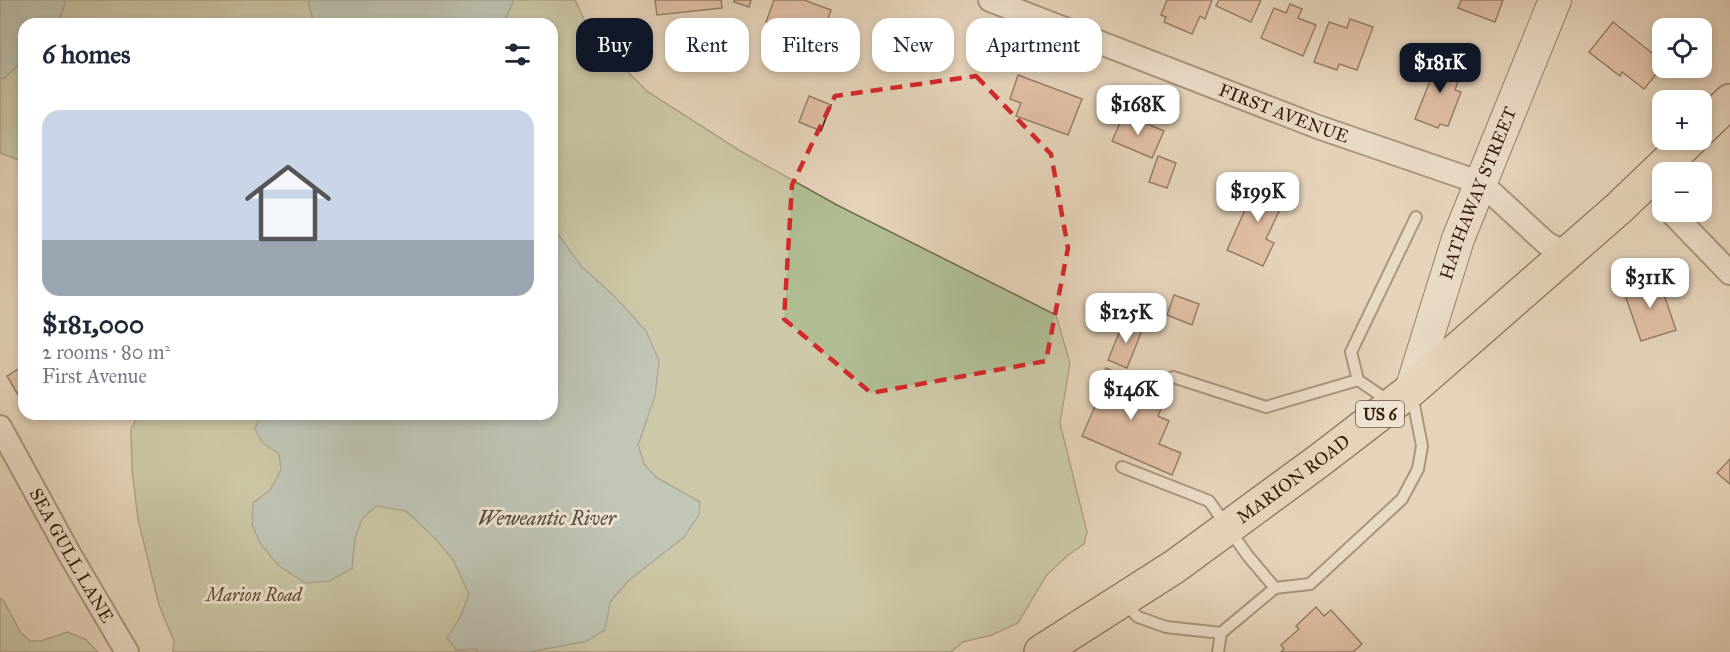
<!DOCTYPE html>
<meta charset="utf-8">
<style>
:root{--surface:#fff;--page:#f2f2f3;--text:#1f2937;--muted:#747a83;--accent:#111827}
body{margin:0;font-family:"IM FELL Great Primer",serif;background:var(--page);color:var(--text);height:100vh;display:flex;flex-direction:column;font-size:22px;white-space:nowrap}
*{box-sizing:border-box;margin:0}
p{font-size:20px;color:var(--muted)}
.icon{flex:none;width:33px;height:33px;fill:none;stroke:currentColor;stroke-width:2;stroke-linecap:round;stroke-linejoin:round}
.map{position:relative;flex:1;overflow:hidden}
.side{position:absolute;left:18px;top:18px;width:540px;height:402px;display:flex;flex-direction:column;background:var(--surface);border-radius:18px;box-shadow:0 3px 9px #0003}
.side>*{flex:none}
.top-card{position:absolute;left:576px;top:18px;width:570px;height:54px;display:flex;gap:12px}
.controls{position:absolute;left:1652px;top:18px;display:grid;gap:12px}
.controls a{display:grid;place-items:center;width:60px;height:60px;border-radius:12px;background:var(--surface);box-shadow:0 3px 9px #0003;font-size:30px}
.price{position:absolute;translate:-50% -51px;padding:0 14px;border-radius:12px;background:#fff;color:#222;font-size:20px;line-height:39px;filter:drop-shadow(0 2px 3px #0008)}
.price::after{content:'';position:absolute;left:50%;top:36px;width:18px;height:14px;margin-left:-9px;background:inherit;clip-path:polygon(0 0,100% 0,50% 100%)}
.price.current{background:var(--accent);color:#fff}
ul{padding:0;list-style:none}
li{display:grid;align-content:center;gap:12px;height:318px;padding:0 24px}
li span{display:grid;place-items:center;height:186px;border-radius:18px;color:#555}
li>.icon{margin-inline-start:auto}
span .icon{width:108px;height:108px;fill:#fffc;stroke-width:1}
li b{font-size:26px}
h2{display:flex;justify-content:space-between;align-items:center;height:72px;padding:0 24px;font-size:26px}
.tag{padding:0 21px;border-radius:18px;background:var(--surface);box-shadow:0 3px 9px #0003;font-size:21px;line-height:54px}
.tag.current{background:var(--accent);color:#fff}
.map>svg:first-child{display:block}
</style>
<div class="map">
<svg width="1730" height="652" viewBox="0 0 1730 652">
<rect width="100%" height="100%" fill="#e5d3ba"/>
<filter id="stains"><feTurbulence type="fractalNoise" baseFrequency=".00333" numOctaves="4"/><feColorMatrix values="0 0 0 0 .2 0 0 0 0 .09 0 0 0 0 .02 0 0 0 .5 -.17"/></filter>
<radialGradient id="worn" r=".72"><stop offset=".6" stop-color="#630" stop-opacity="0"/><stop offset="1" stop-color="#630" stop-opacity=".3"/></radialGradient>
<!-- green -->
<g fill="#b0bd93" stroke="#736c4e" stroke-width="1.5">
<polygon points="66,0 308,0 314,24 56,24 59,21"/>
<polygon points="514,0 575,0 592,36 648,92 742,152 837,205 1056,315 1070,363 1060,423 1087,532 1084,544 1067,556 1046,576 1018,623 992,635 963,642 951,652 528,652 587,641 604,630 609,603 629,580 684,537 700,502 657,478 644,464 638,445 646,422 616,298 581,266 552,226 552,24 503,24"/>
<polygon points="24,60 24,162 0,153 0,79 4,78"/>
<polygon points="139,414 261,414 259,417 279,414 352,568 355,538 362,519 376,506 406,511 435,538 454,561 469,594 461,616 447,639 458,650 475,649 479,652 173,652 174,641 159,605 138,519 132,470 131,429"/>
<polygon points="0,598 3,600 21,633 30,641 41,641 67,632 85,639 98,652 0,652"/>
</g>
<!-- water -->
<g fill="#96b7b4" stroke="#707970" stroke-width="1.5">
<polygon points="0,0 66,0 59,21 56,24 24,24 24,60 4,78 0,79"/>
<polygon points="308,0 514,0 503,24 314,24"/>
<polygon points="552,226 581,266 616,298 646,331 659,361 655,396 638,445 644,464 657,478 700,502 699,515 684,537 629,580 610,602 605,630 587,641 529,652 479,652 475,649 456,650 447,638 461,616 469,594 454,561 435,538 406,511 376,506 362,519 355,538 352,568 330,581 305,583 278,565 260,543 252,524 253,503 270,490 281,470 279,454 262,442 255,429 261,414 552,414"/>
</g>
<!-- building -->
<g fill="#dba68c" stroke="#361b09" stroke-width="1.5">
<polygon points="655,0 721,0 722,8 657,15"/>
<polygon points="734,0 751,0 749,7 734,2"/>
<polygon points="774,0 804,0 831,10 826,24 831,25 825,43 766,22"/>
<polygon points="1167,0 1212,0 1205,19 1200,16 1192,34 1164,22 1166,17 1161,15"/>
<polygon points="1219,0 1261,0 1251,22 1216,6"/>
<polygon points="1461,0 1503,0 1495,22 1458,8"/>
<polygon points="1290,4 1302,9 1298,18 1316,25 1303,56 1261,38 1274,8 1286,13"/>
<polygon points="1350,19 1373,27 1357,70 1339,64 1337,70 1314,62 1329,22 1347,28"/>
<polygon points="898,20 925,29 912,64 886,54"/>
<polygon points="1613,22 1662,61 1662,67 1644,89 1622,72 1620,76 1589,52"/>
<polygon points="1435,58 1463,68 1455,90 1461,92 1448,126 1440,124 1438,128 1415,119 1430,81 1426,80"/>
<polygon points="1018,75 1082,99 1068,135 1016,116 1021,103 1010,99"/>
<polygon points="809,96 831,105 821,131 799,122"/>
<polygon points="1124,114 1164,131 1152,158 1112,141"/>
<polygon points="1158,156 1176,163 1167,188 1149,182"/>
<polygon points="1259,179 1288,192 1266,239 1274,243 1263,266 1227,250"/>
<polygon points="1658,277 1676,330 1641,341 1623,289"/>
<polygon points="1174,295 1199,304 1192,325 1167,315"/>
<polygon points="1124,321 1143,328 1127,368 1108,360"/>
<polygon points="23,366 24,391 18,395 7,376"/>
<polygon points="1106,368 1167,394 1158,416 1169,421 1159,444 1181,453 1172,475 1082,436 1100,395 1095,393"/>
<polygon points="1730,459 1730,484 1717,473"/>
<polygon points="1316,607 1324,616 1331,610 1362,644 1353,652 1281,652 1284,649 1281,645 1299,629 1296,626"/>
</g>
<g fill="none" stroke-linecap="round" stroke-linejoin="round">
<defs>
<g id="lane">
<polyline points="1173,377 1266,407 1358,380 1390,402"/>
<polyline points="1358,380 1351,352 1416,217"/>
<polyline points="1122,467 1209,501 1248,556 1275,588 1221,633"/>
<polyline points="1275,588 1310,584 1402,499 1418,469 1422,446 1412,395"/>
<polyline points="1125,604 1138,617 1166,627 1221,633 1218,652"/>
</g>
<g id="street">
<path id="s1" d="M990 0 1318 127 1481 183 1546 243 1567 254"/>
<polyline points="1671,212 1730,273"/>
<path id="s2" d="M0 427 70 555 127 652"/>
</g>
<g id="secondary">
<path id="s3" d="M1411 390 1458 239 1555 0"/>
</g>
<g id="primary">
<polyline points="1701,129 1730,101"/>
<path id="s4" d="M1041 652 1174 567 1320 460 1411 390 1619 208 1690 140"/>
</g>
</defs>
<!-- lane casing -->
<use href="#lane" stroke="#624935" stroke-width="14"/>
<!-- street casing -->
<use href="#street" stroke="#624935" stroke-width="26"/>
<!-- secondary casing -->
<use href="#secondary" stroke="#361b09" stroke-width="34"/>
<!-- primary casing -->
<use href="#primary" stroke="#361b09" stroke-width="36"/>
<!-- lane -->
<use href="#lane" stroke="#eee2d2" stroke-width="10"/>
<!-- street -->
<use href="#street" stroke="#eee2d2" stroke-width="22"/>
<!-- secondary -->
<use href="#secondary" stroke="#eee2d2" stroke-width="32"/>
<!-- primary -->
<use href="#primary" stroke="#e5d3ba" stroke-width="33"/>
</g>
<!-- marked area -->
<path d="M0 0H1730V652H0ZM976 76 1051 154 1068 248 1046 361 871 393 784 319 792 185 835 96Z" fill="#e5d3ba" fill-opacity=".55" fill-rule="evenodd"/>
<path fill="none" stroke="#d62828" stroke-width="4.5" stroke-dasharray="12 8" stroke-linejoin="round" d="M976 76 1051 154 1068 248 1046 361 871 393 784 319 792 185 835 96Z"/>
<g text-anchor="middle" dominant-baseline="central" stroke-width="6" stroke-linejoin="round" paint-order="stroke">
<!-- shield labels -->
<rect fill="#eee2d2" stroke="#6d5745" stroke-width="1.5" x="1356" y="401" width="48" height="26" rx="4.5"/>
<g font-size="16" font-weight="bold" fill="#361b09">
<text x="1380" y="414">US 6</text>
</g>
<!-- street labels -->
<g font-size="18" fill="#361b09" stroke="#eee2d2">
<text stroke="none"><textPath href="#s1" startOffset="315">FIRST AVENUE</textPath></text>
<text stroke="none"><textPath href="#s3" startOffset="208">HATHAWAY STREET</textPath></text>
<text stroke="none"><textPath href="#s4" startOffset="306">MARION ROAD</textPath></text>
<text stroke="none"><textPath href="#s2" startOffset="147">SEA GULL LANE</textPath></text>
</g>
<!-- park labels -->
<g font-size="18" font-style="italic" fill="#5b4c32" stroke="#eee2d2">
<text x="254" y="595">Marion Road</text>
</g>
<!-- water labels -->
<g font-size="20" font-style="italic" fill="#534a3c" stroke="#eee2d2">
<text x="547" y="518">Weweantic River</text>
</g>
</g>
<rect width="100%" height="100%" filter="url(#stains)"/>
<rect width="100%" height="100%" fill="url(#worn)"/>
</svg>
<div class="controls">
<a><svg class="icon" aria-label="locate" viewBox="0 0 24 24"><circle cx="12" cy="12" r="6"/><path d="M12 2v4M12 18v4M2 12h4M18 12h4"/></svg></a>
<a>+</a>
<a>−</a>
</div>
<b class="price current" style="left:1440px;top:94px">$181K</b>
<b class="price" style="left:1138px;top:136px">$168K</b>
<b class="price" style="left:1258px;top:223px">$199K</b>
<b class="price" style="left:1650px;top:309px">$311K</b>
<b class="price" style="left:1126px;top:344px">$125K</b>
<b class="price" style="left:1131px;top:421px">$146K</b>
<div class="top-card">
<a class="tag current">Buy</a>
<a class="tag">Rent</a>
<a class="tag">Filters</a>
<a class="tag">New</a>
<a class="tag">Apartment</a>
</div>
<section class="side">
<h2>6 homes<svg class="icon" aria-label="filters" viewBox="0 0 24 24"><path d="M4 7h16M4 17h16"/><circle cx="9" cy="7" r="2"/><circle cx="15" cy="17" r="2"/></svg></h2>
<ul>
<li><span style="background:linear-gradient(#c9d6e8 70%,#9aa5b1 0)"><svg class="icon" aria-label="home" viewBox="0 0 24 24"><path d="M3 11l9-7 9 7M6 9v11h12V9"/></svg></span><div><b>$181,000</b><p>2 rooms · 80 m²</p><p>First Avenue</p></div></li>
</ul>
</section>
</div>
